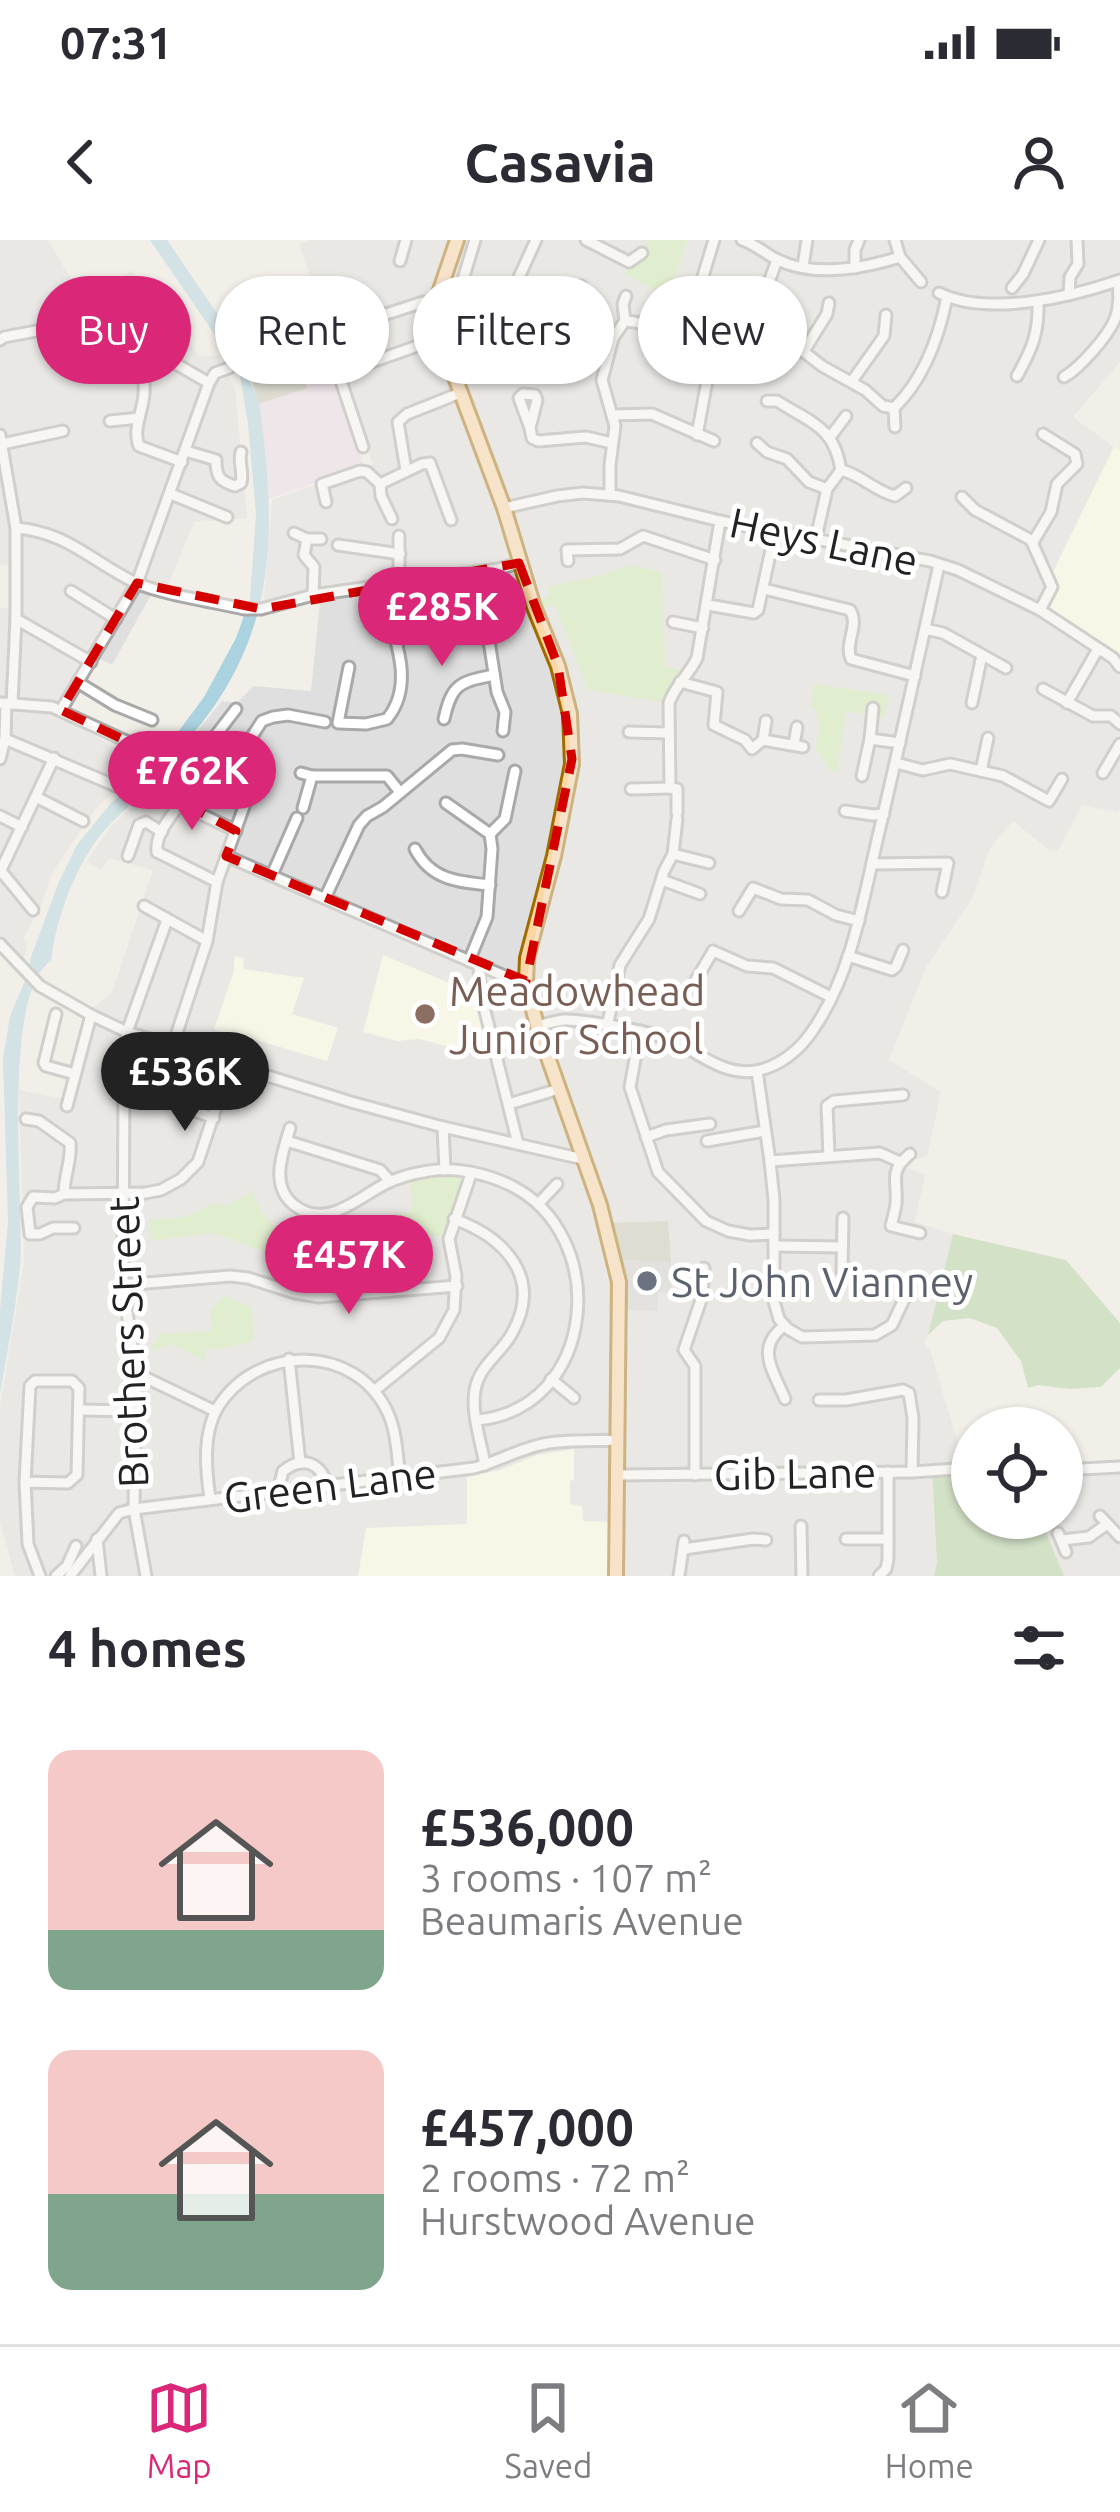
<!DOCTYPE html>
<meta charset="utf-8">
<style>
:root{--surface:#fff;--page:#f7f7f7;--text:#2b2b33;--muted:#7c7c81;--line:#e1e1e2;--accent:#db2777}
body{margin:0;font-family:Ubuntu,sans-serif;background:var(--page);color:var(--text);height:100vh;display:flex;flex-direction:column;font-size:45px;white-space:nowrap}
*{box-sizing:border-box;margin:0}
p{font-size:39px;color:var(--muted)}
.icon{flex:none;width:66px;height:66px;fill:none;stroke:currentColor;stroke-width:2;stroke-linecap:round;stroke-linejoin:round}
.map{position:relative;height:1336px;overflow:hidden}
.side{display:flex;flex-direction:column;background:var(--surface);flex:1}
.side>*{flex:none}
.guide{position:absolute;left:36px;top:36px;width:1050px;height:108px;display:flex;gap:24px}
.tools{position:absolute;left:951px;top:1167px;display:grid;gap:24px}
.tools a{display:grid;place-items:center;width:132px;height:132px;border-radius:50%;background:var(--surface);box-shadow:0 3px 9px #0004;font-size:60px}
.price{position:absolute;translate:-50% -102px;padding:0 27px;border-radius:42px;background:var(--accent);color:#fff;font-size:39px;line-height:78px;filter:drop-shadow(0 3px 6px #0008)}
.price::after{content:'';position:absolute;left:50%;top:72px;width:36px;height:27px;margin-left:-18px;background:inherit;clip-path:polygon(0 0,100% 0,50% 100%)}
.price.on{background:#222;color:#fff}
ul{padding:0;list-style:none}
li{display:flex;align-items:center;gap:36px;height:300px;padding:0 48px}
li span{display:grid;place-items:center;flex:none;width:336px;height:240px;border-radius:24px;color:#555}
li>.icon{margin-inline-start:auto}
span .icon{width:144px;height:144px;fill:#fffc;stroke-width:1}
li b{font-size:51px}
h2{display:flex;justify-content:space-between;align-items:center;height:144px;padding:0 48px;font-size:51px}
.pill{padding:0 42px;border-radius:54px;background:var(--surface);box-shadow:0 3px 9px #0004;font-size:42px;line-height:108px}
.pill.on{background:var(--accent);color:#fff}
.status{display:flex;justify-content:space-between;align-items:center;height:84px;padding:0 60px;background:var(--surface);direction:ltr}
.status svg{height:33px;fill:currentColor}
header{display:flex;justify-content:space-between;align-items:center;height:156px;padding:0 48px;background:var(--surface);font-size:54px;font-weight:700}
.dock{display:flex;justify-content:space-around;align-items:center;height:168px;border-top:3px solid var(--line);background:var(--surface);font-size:33px;color:var(--muted)}
.dock a{display:grid;justify-items:center;gap:6px}
.dock .on{color:var(--accent)}
.map>svg:first-child{display:block}
</style>
<div class="status"><b>07:31</b><svg viewBox="0 0 49 12"><path d="M0 12V9h3v3zM5 12V6h3v6zM10 12V3h3v9zM15 12V0h3v12zM26 1h20v11H26zM47 4h2v5h-2z"/></svg></div>
<header><svg class="icon" aria-label="back" viewBox="0 0 24 24"><path d="M15 5l-7 7 7 7"/></svg>Casavia<svg class="icon" aria-label="person" viewBox="0 0 24 24"><circle cx="12" cy="8" r="4"/><path d="M4 21q1-7 8-7t8 7"/></svg></header>
<div class="map">
<svg width="1120" height="1336" viewBox="0 0 1120 1336">
<rect width="100%" height="100%" fill="#f2efe9"/>
<!-- residential -->
<g fill="#e0dfdf">
<polygon points="0,0 48,0 85,63 131,31 200,116 218,116 235,148 247,278 194,282 168,345 157,344 112,425 90,414 56,471 143,526 96,568 52,633 40,668 23,699 27,705 23,722 0,694 0,368 20,369 22,338 21,322 0,326"/>
<polygon points="309,0 1120,0 1120,122 1073,177 1114,207 1052,334 1045,369 1038,378 1105,422 1120,437 1120,569 1118,572 1082,565 1058,611 1049,610 1013,581 990,608 972,659 926,727 889,820 941,852 927,917 910,920 904,927 925,934 915,982 953,994 928,1095 924,1102 931,1113 965,1227 931,1232 937,1323 934,1336 15,1336 0,1282 0,1167 24,1021 19,850 64,859 88,772 112,753 153,630 109,618 101,630 86,622 109,589 145,554 222,461 237,463 253,446 311,451 321,352 264,361 272,260 373,224 299,4"/>
<polygon points="1120,1231 1120,1336 1064,1336 1040,1278 1062,1278 1062,1235"/>
</g>
<!-- industrial -->
<polygon fill="#ebdbe8" points="322,102 364,226 268,259 259,164 306,148 295,111"/>
<!-- education -->
<g fill="#ffffe5">
<polygon points="1114,207 1120,211 1120,423 1045,369 1052,334"/>
<polygon points="383,715 478,755 487,794 485,798 466,811 419,799 398,801 363,792"/>
<polygon points="235,716 244,718 243,729 304,738 292,774 338,788 327,821 250,798 245,812 239,810 242,798 214,789 233,734"/>
<polygon points="574,1209 574,1240 570,1241 570,1264 582,1266 583,1281 610,1282 610,1336 358,1336 366,1288 467,1284 467,1237 500,1230 537,1215"/>
</g>
<!-- religious -->
<polygon fill="#d0d0d0" points="621,1020 671,1022 672,1052 658,1053 658,1071 626,1070"/>
<!-- construction -->
<g fill="#c7c7b4">
<polygon points="295,111 307,148 259,164 250,135 244,129"/>
<polygon points="668,981 671,1022 621,1020 611,983"/>
</g>
<!-- grass -->
<g fill="#cdebb0">
<polygon points="648,0 688,0 667,57 624,33 640,18"/>
<polygon points="632,325 662,332 665,426 687,432 667,463 588,450 555,365 542,368 540,360 550,356 548,347 606,334"/>
<polygon points="813,444 889,455 884,477 846,471 837,532 830,531 815,507 820,491 816,469 811,468"/>
<path d="M431 934 458 935 467 939 447 996H425L409 1021C376 1025 305 1041 279 1017L213 993 151 1001 149 979C175 980 192 977 213 963L229 965 253 951C263 991 303 1009 342 998 369 991 381 973 412 972L410 938Z"/>
<polygon points="225,1056 252,1068 254,1101 222,1109 205,1108 205,1121 171,1104 155,1111 152,1106 160,1094 212,1091 210,1071"/>
</g>
<!-- forest -->
<g fill="#add19e">
<polygon points="953,994 1066,1020 1120,1083 1120,1128 1101,1147 1069,1149 1038,1145 1028,1148 1021,1121 997,1088 970,1078 943,1081 928,1095"/>
<polygon points="932,1234 972,1235 972,1278 1040,1278 1064,1336 934,1336 937,1323"/>
</g>
<!-- water -->
<path fill="#aad3df" d="M150 0H167L241 109C240 130 257 148 260 169 270 245 277 324 250 397 232 447 201 489 163 526 155 534 149 546 141 555 125 570 109 583 96 601 72 635 56 680 51 721 0 754 25 965 20 1026 16 1069 7 1112 0 1154V1071L8 981 3 819 10 776 26 739 31 717 59 642 77 605 111 563 158 519 204 457 236 398 250 359 256 274 248 184 239 130 235 121 228 114Z"/>
<g fill="none" stroke-linecap="round" stroke-linejoin="round">
<defs>
<g id="minor">
<polyline points="586,0 629,22 642,13"/>
<path d="M742 0C755 4 764 13 776 19 813 38 861 29 900 17"/>
<polyline points="895,0 900,17 921,42"/>
<polyline points="400,21 406,0"/>
<polyline points="803,26 807,0"/>
<polyline points="855,28 855,10 859,0"/>
<polyline points="701,43 714,0"/>
<polyline points="1012,48 1023,34 1039,0"/>
<path d="M939 53C989 77 1071 57 1120 40"/>
<polyline points="1069,55 1070,37 1078,24 1077,0"/>
<polyline points="437,59 525,95"/>
<polyline points="455,66 475,0"/>
<polyline points="757,75 777,20"/>
<path d="M124 80 134 70 140 68C157 78 160 99 164 117"/>
<polyline points="625,81 623,64 626,56"/>
<polyline points="498,83 536,0"/>
<polyline points="566,84 613,98"/>
<polyline points="326,96 363,207"/>
<polyline points="0,100 4,97 63,86"/>
<path d="M791 102 822 126 865 150 883 166 894 168C924 139 939 97 947 57"/>
<polyline points="804,111 827,74 829,63"/>
<polyline points="246,120 423,62 436,63"/>
<polyline points="99,123 114,125 164,117 209,143"/>
<polyline points="547,131 553,105 574,65 581,46"/>
<polyline points="338,134 440,98"/>
<path d="M1017 136C1032 109 1039 93 1038 62"/>
<path d="M1064 137C1080 128 1108 96 1115 79 1120 66 1119 54 1118 41"/>
<polyline points="852,141 884,96 886,75"/>
<path d="M144 144C147 166 131 186 139 206L182 222"/>
<path d="M767 161H777C811 183 834 186 841 230L827 249 816 298"/>
<polyline points="894,168 895,187"/>
<polyline points="612,175 652,174 714,201"/>
<polyline points="110,181 139,178"/>
<polyline points="530,188 519,158 523,154 535,155 537,160 530,188 532,198 538,201 586,197 612,203"/>
<polyline points="0,195 16,288 16,379 12,464"/>
<polyline points="831,196 846,176"/>
<polyline points="757,203 767,212 787,219 809,242 827,249"/>
<polyline points="2,204 63,191"/>
<path d="M186 211 216 220C216 236 219 241 235 246L241 243C244 231 238 223 241 212"/>
<polyline points="406,230 398,182 407,174 460,153"/>
<path d="M841 230C862 235 874 251 895 256L906 248"/>
<polyline points="380,244 422,224 430,223 451,280"/>
<polyline points="380,244 381,256 392,279"/>
<polyline points="171,254 227,277"/>
<path d="M610 255V225L615 186 602 140 613 98 625 81C655 82 682 104 707 119L709 130 697 195"/>
<polyline points="962,257 975,270 1031,300 1052,347 1040,370"/>
<polyline points="326,262 322,244 360,231 367,232 380,244"/>
<polyline points="504,268 557,256 583,253 619,256 720,281 930,321 958,330 1040,370 1113,418 1120,427"/>
<path d="M16 288C67 292 91 321 134 342 160 354 214 362 244 369H261L313 355 498 329 519 323"/>
<polyline points="294,293 307,299 321,299"/>
<polyline points="307,299 304,315 314,327 313,355"/>
<polyline points="1033,302 1051,272 1057,244 1077,224 1075,214 1043,194"/>
<polyline points="338,305 400,314"/>
<polyline points="568,321 567,310 620,309 643,296 715,320"/>
<polyline points="465,334 469,358 489,401 497,452 505,472 503,491"/>
<polyline points="399,343 399,296"/>
<path d="M764 349 850 370C860 385 844 403 851 419L915 436"/>
<polyline points="71,351 116,379"/>
<polyline points="708,365 754,373 758,370 775,291"/>
<polyline points="16,379 91,422"/>
<polyline points="673,382 703,388"/>
<polyline points="925,389 943,393 1006,428"/>
<polyline points="394,395 409,392 434,395"/>
<path d="M349 427 338 483 366 484 387 479C419 440 389 388 381 345"/>
<polyline points="680,442 717,452 714,485 745,500 752,509 763,500 766,481"/>
<polyline points="79,443 115,465 152,480"/>
<polyline points="1043,449 1093,476 1111,476 1120,484"/>
<polyline points="0,463 52,467 137,506 150,521 167,552 180,564 236,591"/>
<polyline points="972,463 982,415"/>
<polyline points="1067,463 1098,409"/>
<polyline points="61,470 137,343 209,143 215,133 229,128"/>
<path d="M444 479C452 444 459 442 494 435"/>
<polyline points="629,492 669,493"/>
<polyline points="5,499 116,546 132,530 144,512"/>
<polyline points="870,499 873,468"/>
<polyline points="763,500 803,507"/>
<polyline points="794,505 797,487"/>
<polyline points="0,519 5,499 6,463"/>
<polyline points="224,521 250,518"/>
<polyline points="896,523 923,530 950,524 1003,536 1049,561 1062,539"/>
<polyline points="981,531 988,498"/>
<polyline points="301,533 312,536 387,536 399,551"/>
<polyline points="1103,533 1120,504"/>
<polyline points="862,536 870,499 900,503"/>
<path d="M670 548 669 463C675 445 689 435 697 418L720 281"/>
<polyline points="670,548 677,549 677,573"/>
<polyline points="631,549 670,548"/>
<polyline points="36,557 83,581"/>
<polyline points="446,563 490,594 492,609 487,677 469,721"/>
<path d="M180 564C170 578 155 594 157 612L217 642"/>
<polyline points="190,567 201,548 216,495 236,469"/>
<polyline points="303,568 312,536"/>
<polyline points="845,571 873,575 884,574"/>
<polyline points="0,576 22,587"/>
<polyline points="490,594 505,579 515,531"/>
<path d="M415 609C431 640 458 642 490 645"/>
<polyline points="673,614 709,623"/>
<polyline points="128,616 139,585 146,582 162,592"/>
<polyline points="226,616 516,741 526,741"/>
<polyline points="872,624 948,623 942,652"/>
<polyline points="1,631 33,670"/>
<polyline points="0,632 54,518"/>
<polyline points="272,635 297,578"/>
<polyline points="662,640 700,654"/>
<polyline points="325,658 359,585 367,576 383,567 452,510 462,509 498,515"/>
<polyline points="144,666 207,701"/>
<polyline points="739,671 753,648 781,659 808,660 836,675 859,681"/>
<polyline points="0,704 40,746 91,775 127,792 351,862 443,887 583,919"/>
<polyline points="848,716 892,730 896,727 903,710"/>
<polyline points="479,725 480,751 518,904"/>
<polyline points="696,740 713,711 747,726 773,728 831,757"/>
<polyline points="56,774 44,823 46,826 75,834"/>
<path d="M537 786C545 784 555 781 564 780 583 779 653 792 671 800 698 812 723 836 755 831 779 827 800 810 813 790 853 732 863 659 879 592 900 504 919 414 939 325"/>
<polyline points="607,787 620,725 649,679 664,631 673,614 677,579"/>
<polyline points="640,791 630,847 658,932 706,981 728,991 750,995 774,994"/>
<polyline points="173,805 207,701 217,642 251,547 249,501 262,481 273,477 288,475 325,482"/>
<polyline points="494,807 540,795"/>
<polyline points="757,831 770,921 774,960 774,1061 779,1079 788,1089 802,1097 875,1095 892,1085 906,1055"/>
<polyline points="509,864 559,849"/>
<polyline points="67,866 91,775"/>
<polyline points="192,870 214,878"/>
<path d="M26 879 39 881 70 903C72 920 64 936 64 954"/>
<polyline points="443,887 445,930"/>
<path d="M290 888C283 912 269 945 294 965 326 990 356 959 385 944 397 938 415 933 429 931 454 926 487 934 510 945 612 995 597 1169 477 1180"/>
<polyline points="646,897 666,890 710,884"/>
<polyline points="287,901 380,930 390,941"/>
<polyline points="707,901 765,891"/>
<path d="M910 914C888 932 898 940 896 964 895 971 893 978 891 986L920 993"/>
<polyline points="829,916 827,866 834,861 903,855"/>
<polyline points="770,921 880,913 900,922"/>
<polyline points="539,963 557,944"/>
<path d="M454 979C506 998 544 1039 511 1095 500 1114 479 1126 475 1150 471 1174 481 1201 485 1225"/>
<polyline points="74,988 53,988 40,994 30,994 27,967 33,957 55,958 64,954 145,953 161,950 181,939 198,922 230,825"/>
<polyline points="774,1006 842,1007"/>
<polyline points="842,1031 843,978"/>
<polyline points="123,1045 230,1036 248,1038 295,1053 319,1057 457,1046"/>
<path d="M784 1086C755 1108 773 1130 785 1159"/>
<polyline points="289,1119 300,1223"/>
<polyline points="136,1133 215,1171"/>
<polyline points="551,1139 574,1158"/>
<polyline points="374,1151 439,1098 454,1070 456,1036 449,999 471,934"/>
<polyline points="819,1160 846,1160 903,1150 909,1153 913,1178 912,1232"/>
<polyline points="81,1170 135,1171"/>
<polyline points="1062,1230 1120,1227"/>
<polyline points="617,1235 912,1232 972,1228"/>
<polyline points="695,1235 695,1126 684,1110 702,1057 704,1028"/>
<polyline points="25,1242 68,1243 77,1235 79,1148 72,1141 35,1141 30,1146 25,1242 28,1304 40,1336"/>
<path d="M278 1251 283 1231C304 1215 321 1223 328 1247"/>
<path d="M210 1259C206 1230 202 1194 218 1167 257 1104 356 1103 388 1173 397 1193 397 1216 400 1237"/>
<polyline points="1100,1276 1120,1297"/>
<polyline points="801,1286 802,1336"/>
<polyline points="1058,1293 1066,1312"/>
<polyline points="97,1299 101,1336"/>
<polyline points="846,1299 888,1299"/>
<polyline points="1062,1300 1089,1297 1107,1284"/>
<polyline points="684,1309 753,1299 766,1300"/>
<polyline points="56,1336 67,1326 76,1306"/>
<path d="M70 1336 119 1273 134 1269 474 1228C500 1221 522 1207 549 1203 571 1200 595 1201 618 1200"/>
<polyline points="146,1336 134,1269 136,1133 123,1045 124,833 127,792 167,680"/>
<polyline points="679,1336 684,1301"/>
<polyline points="879,1336 886,1329 888,1319 888,1232"/>
</g>
<polyline id="major" points="457,0 437,59 434,81 504,268 534,367 558,426 570,474 572,524 554,616 527,718 526,741 537,786 600,965 619,1042 616,1336"/>
</defs>
<!-- minor casing -->
<use href="#minor" stroke="#a9a9a9" stroke-width="15"/>
<!-- major casing -->
<use href="#major" stroke="#a06b00" stroke-width="18"/>
<!-- minor -->
<use href="#minor" stroke="#fff" stroke-width="9"/>
<!-- major -->
<use href="#major" stroke="#fcd6a4" stroke-width="12"/>
</g>
<!-- marked area -->
<path d="M0 0H1120V1336H0ZM519 323 558 426 572 519 526 741 226 616 236 591 172 557 137 506 61 470 137 343 261 369Z" fill="#f2efe9" fill-opacity=".55" fill-rule="evenodd"/>
<path fill="none" stroke="#d40000" stroke-width="9" stroke-dasharray="24 15" stroke-linejoin="round" d="M519 323 558 426 572 519 526 741 226 616 236 591 172 557 137 506 61 470 137 343 261 369Z"/>
<!-- markers -->
<circle fill="#8d6e63" stroke="#fff" stroke-width="4.5" cx="425" cy="774" r="12"/>
<circle fill="#6b7280" stroke="#fff" stroke-width="4.5" cx="647" cy="1041" r="12"/>
<g text-anchor="middle" dominant-baseline="central" stroke-width="10" stroke-linejoin="round" paint-order="stroke">
<!-- street labels -->
<g font-size="42" fill="#222" stroke="#fff">
<text transform="translate(824 301) rotate(12)">Heys Lane</text>
<text transform="translate(128 1102) rotate(-92)">Brothers Street</text>
<text transform="translate(795 1233) rotate(-1)">Gib Lane</text>
<text transform="translate(330 1245) rotate(-7)">Green Lane</text>
</g>
<!-- education labels -->
<g font-size="42" fill="#785e54" stroke="#fff" text-anchor="start">
<text x="449" y="750">Meadowhead<tspan x="449" dy="48">Junior School</tspan></text>
</g>
<!-- worship labels -->
<g font-size="42" fill="#5b616d" stroke="#fff" text-anchor="start">
<text x="671" y="1041">St John Vianney</text>
</g>
</g>
</svg>
<div class="tools">
<a><svg class="icon" aria-label="locate" viewBox="0 0 24 24"><circle cx="12" cy="12" r="6"/><path d="M12 2v4M12 18v4M2 12h4M18 12h4"/></svg></a>
</div>
<b class="price" style="left:442px;top:429px">£285K</b>
<b class="price" style="left:192px;top:593px">£762K</b>
<b class="price on" style="left:185px;top:894px">£536K</b>
<b class="price" style="left:349px;top:1077px">£457K</b>
<div class="guide">
<a class="pill on">Buy</a>
<a class="pill">Rent</a>
<a class="pill">Filters</a>
<a class="pill">New</a>
</div>
</div>
<section class="side">
<h2>4 homes<svg class="icon" aria-label="filters" viewBox="0 0 24 24"><path d="M4 7h16M4 17h16"/><circle cx="9" cy="7" r="2"/><circle cx="15" cy="17" r="2"/></svg></h2>
<ul>
<li><span style="background:linear-gradient(#f6c9c9 75%,#7fa58c 0)"><svg class="icon" aria-label="home" viewBox="0 0 24 24"><path d="M3 11l9-7 9 7M6 9v11h12V9"/></svg></span><div><b>£536,000</b><p>3 rooms · 107 m²</p><p>Beaumaris Avenue</p></div></li>
<li><span style="background:linear-gradient(#f6c9c9 60%,#7fa58c 0)"><svg class="icon" aria-label="home" viewBox="0 0 24 24"><path d="M3 11l9-7 9 7M6 9v11h12V9"/></svg></span><div><b>£457,000</b><p>2 rooms · 72 m²</p><p>Hurstwood Avenue</p></div></li>
</ul>
</section>
<nav class="dock">
<a class="on"><svg class="icon" aria-label="map" viewBox="0 0 24 24"><path d="M3 6l6-2 6 2 6-2v14l-6 2-6-2-6 2zM9 4v14M15 6v14"/></svg>Map</a>
<a><svg class="icon" aria-label="saved" viewBox="0 0 24 24"><path d="M7 4h10v16l-5-4-5 4z"/></svg>Saved</a>
<a><svg class="icon" aria-label="home" viewBox="0 0 24 24"><path d="M3 11l9-7 9 7M6 9v11h12V9"/></svg>Home</a>
</nav>
